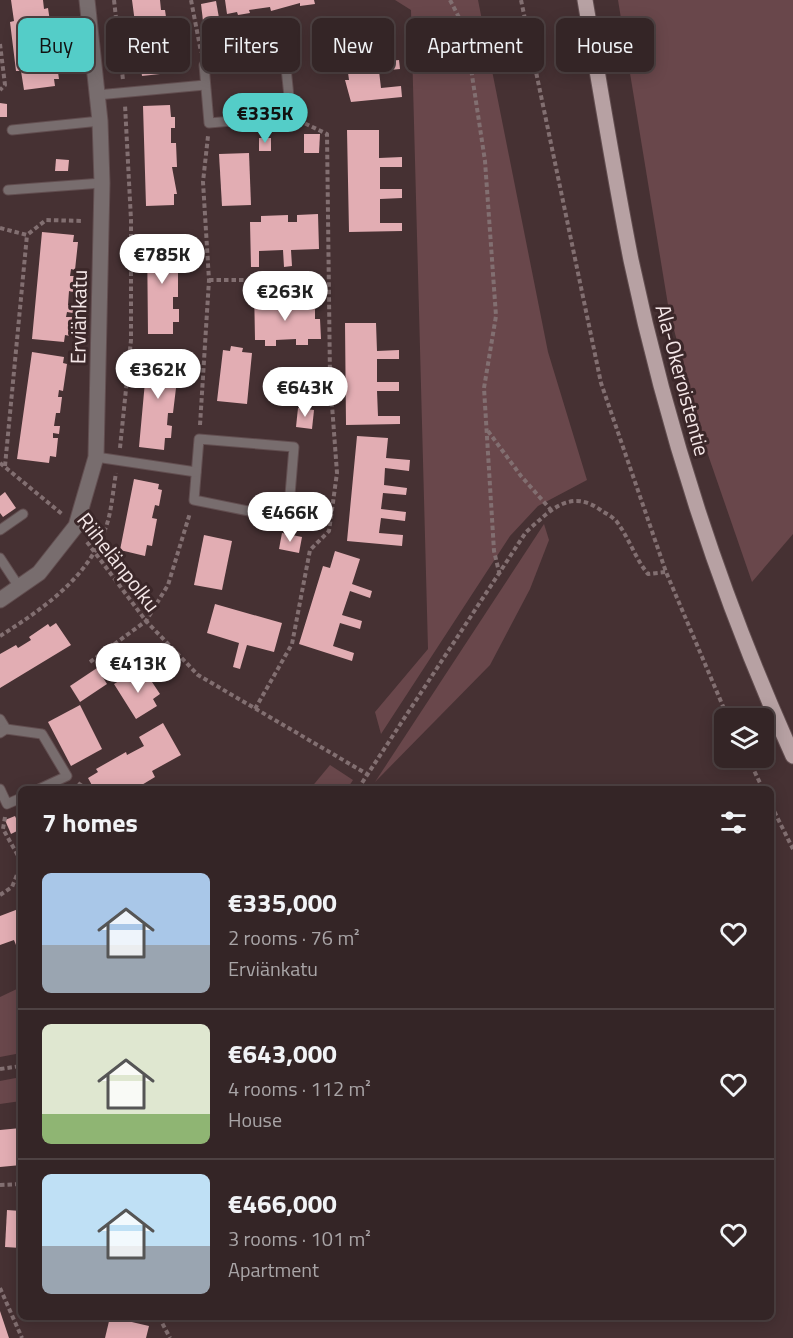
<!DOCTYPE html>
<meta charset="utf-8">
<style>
:root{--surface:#342526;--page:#3f3132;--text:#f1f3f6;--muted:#a9a5a7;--line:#4e4243;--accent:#54cdc8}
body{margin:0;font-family:"Titillium Web",sans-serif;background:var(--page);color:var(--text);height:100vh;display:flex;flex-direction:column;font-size:22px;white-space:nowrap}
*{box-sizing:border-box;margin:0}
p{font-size:20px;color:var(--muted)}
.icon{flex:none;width:33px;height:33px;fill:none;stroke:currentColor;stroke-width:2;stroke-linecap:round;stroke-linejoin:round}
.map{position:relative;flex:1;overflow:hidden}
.side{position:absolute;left:18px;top:786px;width:756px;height:534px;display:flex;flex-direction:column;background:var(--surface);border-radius:9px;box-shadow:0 3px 15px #0003,0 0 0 2px var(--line)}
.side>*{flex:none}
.banner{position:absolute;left:18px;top:18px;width:758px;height:54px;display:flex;gap:12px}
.buttons{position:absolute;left:714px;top:708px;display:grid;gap:12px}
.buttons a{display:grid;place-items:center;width:60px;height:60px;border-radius:9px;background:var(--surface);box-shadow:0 3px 15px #0003,0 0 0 2px var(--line);font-size:30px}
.price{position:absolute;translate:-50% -51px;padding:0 14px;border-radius:21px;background:#fff;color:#222;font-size:20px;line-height:39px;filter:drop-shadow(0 2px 3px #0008)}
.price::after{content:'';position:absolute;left:50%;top:36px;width:18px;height:14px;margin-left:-9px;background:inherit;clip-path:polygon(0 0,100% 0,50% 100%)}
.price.current{background:var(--accent);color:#111}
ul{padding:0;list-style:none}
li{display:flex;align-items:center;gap:18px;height:150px;padding:0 24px}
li+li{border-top:2px solid var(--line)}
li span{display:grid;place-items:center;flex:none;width:168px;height:120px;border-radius:9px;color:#555}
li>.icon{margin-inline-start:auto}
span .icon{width:72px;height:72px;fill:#fffc;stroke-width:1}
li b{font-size:26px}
h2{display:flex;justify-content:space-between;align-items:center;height:72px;padding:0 24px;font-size:26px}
.chip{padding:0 21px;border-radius:9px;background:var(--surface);box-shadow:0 3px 15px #0003,0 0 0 2px var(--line);font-size:21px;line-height:54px}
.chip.current{background:var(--accent);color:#111}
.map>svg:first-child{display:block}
</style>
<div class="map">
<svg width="793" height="1338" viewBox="0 0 793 1338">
<rect width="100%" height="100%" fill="#463133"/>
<!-- green -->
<g fill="#69474b">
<polygon points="395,0 478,0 548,352 587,480 538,506 510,536 381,734 375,712 428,649 411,10"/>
<polygon points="618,0 793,0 793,534 752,582 705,446 669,311"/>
<polygon points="544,524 549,540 530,589 490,665 375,782"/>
<polygon points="330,765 353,780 347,789 310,789"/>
<polygon points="21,987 21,1053 0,1057 0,997"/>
<polygon points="21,1077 21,1101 0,1104 0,1081"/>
</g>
<!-- building -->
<g fill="#e2adb3">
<polygon points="11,0 43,0 44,9 48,8 52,35 48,36 50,52 55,52 59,79 54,79 55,86 24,90 21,71 16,71 10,22 14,21"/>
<polygon points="132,0 160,0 161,10 165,10 169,38 165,39 166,51 171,50 172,63 168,63 169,73 142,76"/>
<polygon points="225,0 314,0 315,4 300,6 300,3 271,11 270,7 249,10 250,13 238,15 237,12 227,14"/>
<polygon points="216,1 219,18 203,21 201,4"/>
<polygon points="374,24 378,62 399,60 400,69 379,71 381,88 401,86 402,97 351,102 345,80 349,80 347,65 344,65 342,53 346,52 344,27"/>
<polygon points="0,103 7,104 7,117 0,117"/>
<polygon points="170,105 171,117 175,117 175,128 171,128 171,143 176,143 177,167 172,167 177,194 174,194 174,205 146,206 143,106"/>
<polygon points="347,130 379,130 379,158 402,157 402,167 380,167 380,189 402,189 402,198 380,199 380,223 402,223 402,231 349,232"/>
<polygon points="304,134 320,134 319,153 304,153"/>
<rect x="259" y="138" width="12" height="13"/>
<polygon points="249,153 251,205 222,206 219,154"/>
<polygon points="56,159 69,160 68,171 55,171"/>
<polygon points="318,214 319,249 291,250 292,266 284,267 283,250 259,251 259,267 251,267 250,222 261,222 261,216 288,215 288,222 297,222 297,215"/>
<polygon points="42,232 74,235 73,242 78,242 75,270 71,269 70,276 74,276 73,292 69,291 68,305 73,305 73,313 67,312 66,317 72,317 70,336 65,335 64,342 32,339"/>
<polygon points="147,235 172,236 172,244 176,245 173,272 178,272 178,297 173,297 173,309 179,309 179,322 173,322 173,334 148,334"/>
<polygon points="284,285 291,285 292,310 315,309 315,319 320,319 321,339 308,339 308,345 296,345 296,339 276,340 276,346 265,346 265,340 255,340 254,286 260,286 261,309 284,309"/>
<polygon points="345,323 376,323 377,351 399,350 399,359 377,359 377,382 399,382 399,391 377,391 378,416 400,416 400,424 346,425"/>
<polygon points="231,346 243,348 242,352 252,353 247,404 217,401 223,350 230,351"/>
<polygon points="148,349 173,352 172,360 177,361 175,374 171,374 170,388 176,388 173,413 168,413 167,425 172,426 171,438 165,438 164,450 139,447"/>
<polygon points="32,352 64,357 63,363 67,364 63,391 59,390 58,397 62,397 60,413 56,413 54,426 60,426 59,434 53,433 53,438 58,438 56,457 50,456 49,463 17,459"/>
<polygon points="298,408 314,410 312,429 296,427"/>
<polygon points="357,436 388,438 386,458 410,460 409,471 385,468 384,485 407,488 406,495 383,493 381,509 406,512 405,521 381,518 379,533 403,535 402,546 347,541"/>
<polygon points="134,479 159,484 158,489 162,490 159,506 155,505 152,518 157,519 152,546 147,545 145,556 120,550"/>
<polygon points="5,492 16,508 3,517 0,513 0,496"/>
<polygon points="282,533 302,537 299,553 279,549"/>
<polygon points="204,535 232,541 222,590 194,585"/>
<polygon points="335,551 360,559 352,584 372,591 370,598 350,591 342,615 362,621 360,629 340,623 333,646 354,653 352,661 299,644 323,566 330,568"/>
<polygon points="215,604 282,623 274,652 247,645 240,669 233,667 239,643 207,633"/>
<polygon points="56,623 71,645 0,688 0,654 16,645 18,648 31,640 29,637 48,624 50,627"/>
<polygon points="97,668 107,684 80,702 70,686"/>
<polygon points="137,670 145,682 150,679 160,694 153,699 157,706 136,719 114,684"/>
<polygon points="80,705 102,749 71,766 48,722"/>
<polygon points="163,723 181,755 152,771 155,777 135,789 94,789 88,778 98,772 96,769 126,752 127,755 144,746 139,737"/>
<polygon points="15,816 21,829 11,834 5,820"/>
<polygon points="21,908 21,943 16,945 14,940 0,945 0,916"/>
<polygon points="21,1128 21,1165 0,1167 0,1130"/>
<polygon points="7,1210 21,1211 21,1248 5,1247"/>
<polygon points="0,1311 9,1338 0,1338"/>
<polygon points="110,1317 149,1326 146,1338 105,1338"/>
</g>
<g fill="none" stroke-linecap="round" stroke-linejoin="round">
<defs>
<g id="service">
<polygon points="285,58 291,116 209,123 204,65"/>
<polyline points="97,95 205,85"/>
<polyline points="12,130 100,121"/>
<polyline points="8,190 102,183"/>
<polygon points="199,439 294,447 288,519 194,500"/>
<polyline points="96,457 196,472"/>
<polyline points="0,530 23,514"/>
<polyline points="0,558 19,587"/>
<polyline points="0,719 6,729"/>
<polyline points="0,733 6,729 42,734 67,776 39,789"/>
<polyline points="0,789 7,804 21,798"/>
</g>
<polyline id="minor" points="0,600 39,573 76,526 96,457 102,183 100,121 87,0"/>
<path id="primary" d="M585 0C600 87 614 174 631 260 667 430 721 597 793 756"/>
</defs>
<!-- service casing -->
<use href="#service" stroke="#624e50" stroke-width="11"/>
<!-- minor casing -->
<use href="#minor" stroke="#624e50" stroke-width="17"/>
<!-- primary casing -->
<use href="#primary" stroke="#624e50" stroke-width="17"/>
<!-- path -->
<g stroke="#826f71" stroke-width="4" stroke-dasharray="4.5 3" stroke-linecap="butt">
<polyline points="114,0 123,80"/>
<polyline points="191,0 201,52"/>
<polyline points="450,0 465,29 485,161 496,316 484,388 494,551 500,576"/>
<polyline points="521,0 601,383 666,572 728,718"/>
<polyline points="0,44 5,85 0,90"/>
<polyline points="0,228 27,235 46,220 83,221"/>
<polyline points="209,280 245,280"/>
<polyline points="200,425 209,280 203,182 208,136"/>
<polyline points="488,431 521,476 551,510"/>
<polyline points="120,448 131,340 131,220 125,105"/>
<polyline points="0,463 62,514"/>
<polyline points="5,466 27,235"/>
<polyline points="87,542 146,621 198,675 367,774"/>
<path d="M0 636C44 608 90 577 107 524 112 508 113 490 116 473"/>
<polyline points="90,662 146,621 168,585 190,513"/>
<polyline points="255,709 292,644 310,550 329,531 337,473 330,378 327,134 302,122"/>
<polyline points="748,758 763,789"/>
<polyline points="78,783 86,789"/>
<path d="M358 789 526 532C550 511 570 487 602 511 607 514 613 517 617 522 629 538 635 558 648 574L666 572"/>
<polyline points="771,805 793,849"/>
<polyline points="5,817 3,829 21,861"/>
<polyline points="0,895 12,887 21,865"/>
<polyline points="0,1069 21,1066"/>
<polyline points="0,1185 21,1184"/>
<polyline points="0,1288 22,1338"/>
<polyline points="159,1317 170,1338"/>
</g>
<!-- service -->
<use href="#service" stroke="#786d6e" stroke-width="9"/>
<!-- minor -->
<use href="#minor" stroke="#786d6e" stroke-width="15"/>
<!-- primary -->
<use href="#primary" stroke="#b7a1a3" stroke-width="15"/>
</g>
<g text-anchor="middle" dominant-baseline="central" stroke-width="6" stroke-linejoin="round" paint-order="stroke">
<!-- street labels -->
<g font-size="21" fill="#f4e6e7" stroke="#3b2729">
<text transform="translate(78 317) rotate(-89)">Erviänkatu</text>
<text transform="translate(683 380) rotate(75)">Ala-Okeroistentie</text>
<text transform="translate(119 562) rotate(52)">Riihelänpolku</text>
</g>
</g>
</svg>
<div class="buttons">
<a><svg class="icon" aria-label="layers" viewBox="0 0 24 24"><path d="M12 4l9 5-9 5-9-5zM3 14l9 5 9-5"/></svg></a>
</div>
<b class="price current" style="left:265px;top:144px">€335K</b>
<b class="price" style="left:162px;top:285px">€785K</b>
<b class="price" style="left:285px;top:322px">€263K</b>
<b class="price" style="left:158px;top:400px">€362K</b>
<b class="price" style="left:305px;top:418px">€643K</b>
<b class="price" style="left:290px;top:543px">€466K</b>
<b class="price" style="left:138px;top:694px">€413K</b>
<div class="banner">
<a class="chip current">Buy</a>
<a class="chip">Rent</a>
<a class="chip">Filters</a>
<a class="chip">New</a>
<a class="chip">Apartment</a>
<a class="chip">House</a>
</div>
<section class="side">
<h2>7 homes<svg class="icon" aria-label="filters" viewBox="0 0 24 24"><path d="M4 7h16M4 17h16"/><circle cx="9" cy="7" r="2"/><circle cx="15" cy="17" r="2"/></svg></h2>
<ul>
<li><span style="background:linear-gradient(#a9c7e8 60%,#9aa5b1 0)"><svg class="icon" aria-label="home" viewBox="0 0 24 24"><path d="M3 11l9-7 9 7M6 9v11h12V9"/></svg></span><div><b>€335,000</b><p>2 rooms · 76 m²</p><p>Erviänkatu</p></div><svg class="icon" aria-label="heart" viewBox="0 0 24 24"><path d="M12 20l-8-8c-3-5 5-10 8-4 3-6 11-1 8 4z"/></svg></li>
<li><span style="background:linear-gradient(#dfe7d0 75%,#8fb573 0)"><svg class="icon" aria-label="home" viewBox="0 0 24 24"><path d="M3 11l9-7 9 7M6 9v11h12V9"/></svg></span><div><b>€643,000</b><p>4 rooms · 112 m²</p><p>House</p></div><svg class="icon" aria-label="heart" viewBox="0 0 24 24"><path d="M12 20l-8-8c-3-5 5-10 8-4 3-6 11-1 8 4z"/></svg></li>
<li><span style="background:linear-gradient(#bfe0f5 60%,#9aa5b1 0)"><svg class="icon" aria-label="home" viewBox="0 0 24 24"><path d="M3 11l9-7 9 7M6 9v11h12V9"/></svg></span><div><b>€466,000</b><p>3 rooms · 101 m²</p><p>Apartment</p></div><svg class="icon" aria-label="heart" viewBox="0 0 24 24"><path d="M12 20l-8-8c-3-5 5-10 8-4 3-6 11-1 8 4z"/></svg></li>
</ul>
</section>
</div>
